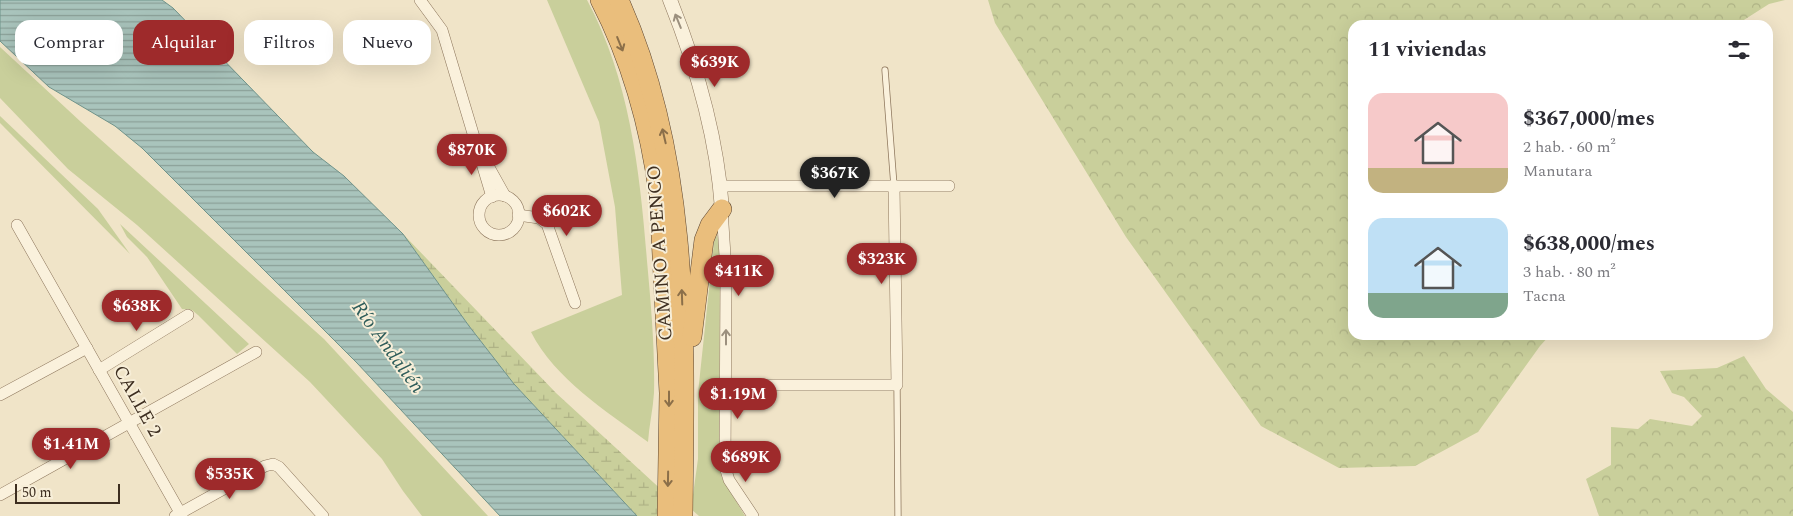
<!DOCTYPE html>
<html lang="es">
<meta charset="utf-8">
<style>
:root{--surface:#fff;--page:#f7f7f7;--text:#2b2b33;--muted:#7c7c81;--accent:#9e2a2b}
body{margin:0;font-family:Spectral,serif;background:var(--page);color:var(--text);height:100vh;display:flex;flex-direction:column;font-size:19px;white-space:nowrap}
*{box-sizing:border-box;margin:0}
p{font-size:16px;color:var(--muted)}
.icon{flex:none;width:28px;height:28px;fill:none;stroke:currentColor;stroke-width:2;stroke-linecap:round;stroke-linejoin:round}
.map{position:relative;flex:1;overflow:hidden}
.side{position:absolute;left:1348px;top:20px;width:425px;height:320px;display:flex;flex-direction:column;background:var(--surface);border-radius:15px;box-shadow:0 5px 20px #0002}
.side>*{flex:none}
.top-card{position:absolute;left:15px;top:20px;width:475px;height:45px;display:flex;gap:10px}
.scale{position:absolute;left:15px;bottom:12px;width:105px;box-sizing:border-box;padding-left:5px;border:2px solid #3d2e20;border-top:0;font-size:14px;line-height:18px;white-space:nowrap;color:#3d2e20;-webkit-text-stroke:4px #f7eed8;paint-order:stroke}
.price{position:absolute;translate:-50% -42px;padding:0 11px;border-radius:18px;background:var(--accent);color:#fff;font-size:16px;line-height:32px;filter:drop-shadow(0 1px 2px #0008)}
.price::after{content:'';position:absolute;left:50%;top:30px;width:15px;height:11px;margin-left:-8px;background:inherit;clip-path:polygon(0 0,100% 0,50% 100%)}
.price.active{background:#222;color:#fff}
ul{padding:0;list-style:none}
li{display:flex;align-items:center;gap:15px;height:125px;padding:0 20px}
li span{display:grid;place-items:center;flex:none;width:140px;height:100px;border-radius:15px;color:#555}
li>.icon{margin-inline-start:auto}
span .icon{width:60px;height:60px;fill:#fffc;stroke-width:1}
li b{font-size:21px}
h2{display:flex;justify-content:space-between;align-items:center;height:60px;padding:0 20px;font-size:21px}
.tag{padding:0 18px;border-radius:15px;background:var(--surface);box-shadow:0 5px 20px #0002;font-size:18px;line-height:45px}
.tag.active{background:var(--accent);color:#fff}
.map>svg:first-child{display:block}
</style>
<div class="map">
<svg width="1793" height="516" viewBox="0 0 1793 516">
<defs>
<pattern id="forest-crowns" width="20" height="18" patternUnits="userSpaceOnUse" patternTransform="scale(1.25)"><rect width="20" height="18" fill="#c9cf9b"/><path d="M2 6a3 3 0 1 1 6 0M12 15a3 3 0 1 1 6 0" fill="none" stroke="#aeb285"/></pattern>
<pattern id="wetland-marsh" width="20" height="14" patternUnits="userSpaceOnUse" patternTransform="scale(1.25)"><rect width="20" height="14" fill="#c9cf9b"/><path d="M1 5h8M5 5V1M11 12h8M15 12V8" fill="none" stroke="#aeb285"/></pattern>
<pattern id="water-rules" width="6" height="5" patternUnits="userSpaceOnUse" patternTransform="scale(1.25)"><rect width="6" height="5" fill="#a9c4bc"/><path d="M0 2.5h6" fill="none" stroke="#8ba098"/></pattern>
</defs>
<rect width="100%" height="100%" fill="#f0e4c8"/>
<!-- green -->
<g fill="#c9cf9b">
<path d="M547 0H587C630 80 640 172 647 261 651 305 655 349 654 393 653 409 649 426 648 442 606 411 555 379 531 332L622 295 615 207 599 122Z"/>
<polygon points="0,47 81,122 324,339 488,516 422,516 403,491 382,459 310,382 137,225 68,169 0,98"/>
<polygon points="0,116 98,209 130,254 0,123"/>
<polygon points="120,224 249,344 237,354 198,315 192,310 182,309 147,257 127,237"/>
<polygon points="717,235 720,250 719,468 722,478 745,516 699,516 691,509 698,459 698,393 714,242"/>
</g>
<!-- forest -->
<g fill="url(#forest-crowns)">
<polygon points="988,0 1785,0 1769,4 1736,25 1352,25 1352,335 1550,335 1540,346 1478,432 1415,466 1339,468 1261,426 1126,237 995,23"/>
<polygon points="1744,356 1766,389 1793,412 1793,516 1599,516 1586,479 1611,465 1611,427 1638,429 1650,419 1692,426 1702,416 1684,397 1672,393 1660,371 1717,368"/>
</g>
<!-- wetland -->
<polygon fill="url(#wetland-marsh)" points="403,234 556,393 690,516 637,516 514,384 469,326"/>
<!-- water -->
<polygon fill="url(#water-rules)" stroke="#6f938a" points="0,0 162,0 173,8 313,152 344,176 403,234 469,326 514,384 637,516 500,516 357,363 142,148 115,126 49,87 0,41"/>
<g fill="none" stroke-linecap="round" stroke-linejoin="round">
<defs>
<g id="service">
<polyline points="885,70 894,186"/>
<polyline points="897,385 898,516"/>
</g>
<g id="minor">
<polyline points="420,0 442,30 492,197"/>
<polyline points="486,162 505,196"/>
<polyline points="721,186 949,186"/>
<circle cx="499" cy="215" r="20"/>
<polyline points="722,209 726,271 725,467 729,480 753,516"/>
<polyline points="518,215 539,218 547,224 575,303"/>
<polyline points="17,225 182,516"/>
<polyline points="99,370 188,315"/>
<polyline points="725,385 897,385 894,186"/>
<polyline points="0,395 87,348"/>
<polyline points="0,495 256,352"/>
<polyline points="175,516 265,466 273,464 279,467 323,516"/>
</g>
<path id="tertiary" d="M670 0C697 67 717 137 722 209"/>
<g id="trunk">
<path d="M600 0C632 62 650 128 659 197L669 393 667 516"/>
<path d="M619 0C692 162 685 342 683 516"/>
<polyline points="692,337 704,240 710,225 722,209"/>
</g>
</defs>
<!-- service casing -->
<use href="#service" stroke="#8d765c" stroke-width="7"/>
<!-- minor casing -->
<use href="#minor" stroke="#8d765c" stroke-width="12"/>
<!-- tertiary casing -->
<use href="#tertiary" stroke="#8d765c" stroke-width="15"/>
<!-- trunk casing -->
<use href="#trunk" stroke="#5b4430" stroke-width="20"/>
<!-- service -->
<use href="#service" stroke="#faf1dc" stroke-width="5.5"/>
<!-- minor -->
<use href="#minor" stroke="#faf1dc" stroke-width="11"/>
<!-- tertiary -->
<use href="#tertiary" stroke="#faf1dc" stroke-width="14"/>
<!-- trunk -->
<use href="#trunk" stroke="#eabe7c" stroke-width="19"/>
</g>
<!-- one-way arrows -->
<defs><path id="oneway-shaft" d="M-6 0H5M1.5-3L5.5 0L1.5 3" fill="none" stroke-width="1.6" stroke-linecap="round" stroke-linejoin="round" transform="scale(1.25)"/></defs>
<g stroke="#9c907e">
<use href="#oneway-shaft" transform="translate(678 21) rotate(-112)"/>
<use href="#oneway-shaft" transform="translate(726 337) rotate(-90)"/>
</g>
<g stroke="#8b6f49">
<use href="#oneway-shaft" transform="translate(620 44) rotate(68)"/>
<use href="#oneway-shaft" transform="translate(664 136) rotate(-103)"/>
<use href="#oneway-shaft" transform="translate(682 297) rotate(-92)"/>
<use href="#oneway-shaft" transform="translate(669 399) rotate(90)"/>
<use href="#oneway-shaft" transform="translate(668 479) rotate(91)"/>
</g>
<g text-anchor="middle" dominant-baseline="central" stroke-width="4" stroke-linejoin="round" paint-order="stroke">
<!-- street labels -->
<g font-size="19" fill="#3d2e20" stroke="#f7eed8">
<text transform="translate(660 253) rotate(-94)">CAMINO A PENCO</text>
<text transform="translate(137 401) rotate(61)">CALLE 2</text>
</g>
<!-- water labels -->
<g font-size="20" font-style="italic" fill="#2f5d5a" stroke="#f7eed8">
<text transform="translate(388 347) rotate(54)">Río Andalién</text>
</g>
</g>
</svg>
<div class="scale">50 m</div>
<b class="price" style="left:715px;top:88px">$639K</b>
<b class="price" style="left:472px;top:176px">$870K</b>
<b class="price active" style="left:835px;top:199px">$367K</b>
<b class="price" style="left:567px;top:237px">$602K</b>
<b class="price" style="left:882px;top:285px">$323K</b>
<b class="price" style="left:739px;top:297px">$411K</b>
<b class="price" style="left:137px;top:332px">$638K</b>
<b class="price" style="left:738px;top:420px">$1.19M</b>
<b class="price" style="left:71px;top:470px">$1.41M</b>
<b class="price" style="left:746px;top:483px">$689K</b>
<b class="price" style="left:230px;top:500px">$535K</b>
<div class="top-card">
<a class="tag">Comprar</a>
<a class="tag active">Alquilar</a>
<a class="tag">Filtros</a>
<a class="tag">Nuevo</a>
</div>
<section class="side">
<h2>11 viviendas<svg class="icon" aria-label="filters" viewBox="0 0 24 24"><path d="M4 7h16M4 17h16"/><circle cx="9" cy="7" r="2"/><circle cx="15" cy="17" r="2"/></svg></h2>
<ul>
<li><span style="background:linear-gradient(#f6c9c9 75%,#c2b280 0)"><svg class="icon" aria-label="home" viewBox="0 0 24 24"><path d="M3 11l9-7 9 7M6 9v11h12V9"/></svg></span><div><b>$367,000/mes</b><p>2 hab. · 60 m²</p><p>Manutara</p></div></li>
<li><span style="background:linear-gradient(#bfe0f5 75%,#7fa58c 0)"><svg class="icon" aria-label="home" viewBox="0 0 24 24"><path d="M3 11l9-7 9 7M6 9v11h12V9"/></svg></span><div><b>$638,000/mes</b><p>3 hab. · 80 m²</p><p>Tacna</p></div></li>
</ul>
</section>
</div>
